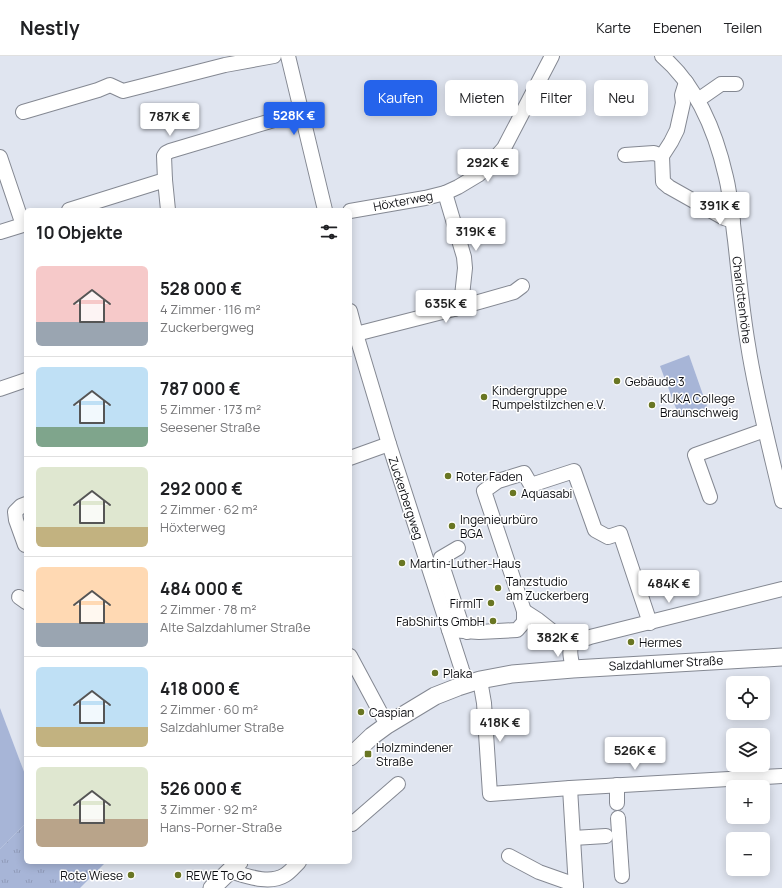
<!DOCTYPE html>
<html lang="de">
<meta charset="utf-8">
<style>
:root{--surface:#fff;--page:#f6f6f6;--text:#202124;--muted:#757577;--line:#e0e0e0;--accent:#2563eb}
body{margin:0;font-family:Manrope,sans-serif;background:var(--page);color:var(--text);height:100vh;display:flex;flex-direction:column;font-size:15px;white-space:nowrap}
*{box-sizing:border-box;margin:0}
p{font-size:13px;color:var(--muted)}
.icon{flex:none;width:22px;height:22px;fill:none;stroke:currentColor;stroke-width:2;stroke-linecap:round;stroke-linejoin:round}
.map{position:relative;flex:1;overflow:hidden}
.panel{position:absolute;left:24px;top:152px;width:328px;height:656px;display:flex;flex-direction:column;background:var(--surface);border-radius:6px;box-shadow:0 2px 10px #0003}
.panel>*{flex:none}
.top-card{position:absolute;left:364px;top:24px;width:358px;height:36px;display:flex;gap:8px}
.controls{position:absolute;left:726px;top:620px;display:grid;gap:8px}
.controls a{display:grid;place-items:center;width:44px;height:44px;border-radius:6px;background:var(--surface);box-shadow:0 2px 10px #0003;font-size:20px}
.price{position:absolute;translate:-50% -34px;padding:0 9px;border-radius:4px;background:#fff;color:#222;font-size:13px;line-height:26px;filter:drop-shadow(0 1px 2px #0008)}
.price::after{content:'';position:absolute;left:50%;top:24px;width:12px;height:9px;margin-left:-6px;background:inherit;clip-path:polygon(0 0,100% 0,50% 100%)}
.price.on{background:var(--accent);color:#fff}
ul{padding:0;list-style:none}
li{display:flex;align-items:center;gap:12px;height:100px;padding:0 12px}
li+li{border-top:1px solid var(--line)}
li span{display:grid;place-items:center;flex:none;width:112px;height:80px;border-radius:6px;color:#555}
li>.icon{margin-inline-start:auto}
span .icon{width:48px;height:48px;fill:#fffc;stroke-width:1}
li b{font-size:17px}
h2{display:flex;justify-content:space-between;align-items:center;height:48px;padding:0 12px;font-size:17px}
.chip{padding:0 14px;border-radius:6px;background:var(--surface);box-shadow:0 2px 10px #0003;font-size:14px;line-height:36px}
.chip.on{background:var(--accent);color:#fff}
header{display:flex;align-items:center;gap:24px;box-sizing:border-box;height:56px;padding:0 20px;background:var(--surface);border-bottom:1px solid var(--line)}
header strong{font-size:19px}
nav{display:flex;gap:22px;margin-inline-start:auto;font-size:14px}
.map>svg:first-child{display:block}
</style>
<header>
<strong>Nestly</strong>
<nav><a>Karte</a><a>Ebenen</a><a>Teilen</a></nav>
</header>
<div class="map">
<svg width="782" height="832" viewBox="0 0 782 832">
<defs>
<pattern id="grass-tufts" width="24" height="20" patternUnits="userSpaceOnUse"><rect width="24" height="20" fill="#a7b5d7"/><path d="M3 7l-1-3M5 7V3M7 7l1-3M15 17l-1-3M17 17v-4M19 17l1-3" fill="none" stroke="#8f9ab8"/></pattern>
</defs>
<rect width="100%" height="100%" fill="#e0e5f0"/>
<!-- grass -->
<polygon fill="url(#grass-tufts)" points="26,767 26,806 106,806 80,832 0,832 0,793"/>
<!-- green -->
<g fill="#a7b5d7">
<polygon points="689,299 708,353 680,363 660,310"/>
<polygon points="0,652 26,721 26,767 0,793"/>
</g>
<g fill="none" stroke-linecap="round" stroke-linejoin="round">
<defs>
<g id="minor">
<polyline points="288,0 325,154"/>
<path d="M662 0C697 30 716 77 726 121 731 141 732 163 735 184 739 219 742 254 748 289 756 341 770 393 782 445"/>
<polyline points="686,26 682,39 683,47 677,74 671,86 662,100 663,126 669,131 724,162 733,165"/>
<polyline points="698,44 721,28 736,28"/>
<polyline points="23,56 98,34 110,29 123,35 225,9 274,0"/>
<polyline points="625,99 654,97 662,100"/>
<polyline points="0,101 23,169"/>
<polyline points="165,124 168,154"/>
<polyline points="445,137 464,201 465,212 462,240 454,253"/>
<polyline points="69,154 165,124 164,100 166,97 170,95 301,56"/>
<polyline points="350,155 425,142 445,137 458,131 478,119 488,110 504,92 552,0"/>
<polyline points="0,176 26,168"/>
<polyline points="350,255 356,278 389,388 462,614 467,627"/>
<polyline points="356,278 454,253 514,236 522,230"/>
<polyline points="0,333 26,324"/>
<polyline points="350,402 389,388"/>
<polyline points="710,441 695,399 765,374"/>
<polyline points="25,489 16,464 15,456 21,450 26,448"/>
<polyline points="458,492 441,502 442,509 460,564 467,576"/>
<polyline points="19,541 26,546"/>
<polyline points="524,555 484,435 498,425 524,417 531,429 574,415 595,474 608,481 620,477 650,567"/>
<polyline points="449,574 479,576 517,574 524,566 524,555 538,564 571,590"/>
<polyline points="350,600 387,669"/>
<path d="M573 613C572 606 567 592 574 587 578 584 585 583 590 581L782 533"/>
<polyline points="480,624 484,647 490,738 570,732 782,720"/>
<polyline points="617,729 617,747"/>
<polyline points="570,732 576,832"/>
<polyline points="618,762 622,820"/>
<polyline points="350,765 352,768 398,728"/>
<polyline points="573,782 606,780"/>
<polyline points="509,800 539,816 576,829"/>
<path d="M230 815C247 820 269 829 285 819 290 816 295 810 299 806"/>
</g>
<g id="major">
<polyline points="350,701 372,680 387,669 435,640 458,631 480,624 512,618 573,613 782,601"/>
<polyline points="212,832 239,806"/>
</g>
</defs>
<!-- minor casing -->
<use href="#minor" stroke="#848892" stroke-width="16"/>
<!-- major casing -->
<use href="#major" stroke="#848892" stroke-width="19"/>
<!-- minor -->
<use href="#minor" stroke="#fff" stroke-width="14"/>
<!-- major -->
<use href="#major" stroke="#fff" stroke-width="17"/>
</g>
<!-- markers -->
<g fill="#697623" stroke="#fff" stroke-width="1.5">
<circle cx="617" cy="325" r="4"/>
<circle cx="484" cy="341" r="4"/>
<circle cx="652" cy="349" r="4"/>
<circle cx="448" cy="420" r="4"/>
<circle cx="513" cy="437" r="4"/>
<circle cx="452" cy="470" r="4"/>
<circle cx="402" cy="507" r="4"/>
<circle cx="498" cy="532" r="4"/>
<circle cx="491" cy="547" r="4"/>
<circle cx="493" cy="565" r="4"/>
<circle cx="631" cy="586" r="4"/>
<circle cx="435" cy="617" r="4"/>
<circle cx="361" cy="656" r="4"/>
<rect x="364" y="694" width="8" height="8" rx="2"/>
<circle cx="131" cy="819" r="4"/>
<circle cx="178" cy="819" r="4"/>
</g>
<g text-anchor="middle" dominant-baseline="central" stroke-width="3" stroke-linejoin="round" paint-order="stroke">
<!-- street labels -->
<g font-size="12" fill="#0c0d11" stroke="#fff">
<text transform="translate(403 145) rotate(-11)">Höxterweg</text>
<text transform="translate(742 244) rotate(83)">Charlottenhöhe</text>
<text transform="translate(406 442) rotate(72)">Zuckerbergweg</text>
<text transform="translate(666 607) rotate(-3)">Salzdahlumer Straße</text>
</g>
<!-- poi labels -->
<g font-size="12" fill="#0c0d11" stroke="#fff" text-anchor="start">
<text x="625" y="325">Gebäude 3</text>
<text x="492" y="334">Kindergruppe<tspan x="492" dy="14">Rumpelstilzchen e.V.</tspan></text>
<text x="660" y="342">KUKA College<tspan x="660" dy="14">Braunschweig</tspan></text>
<text x="456" y="420">Roter Faden</text>
<text x="521" y="437">Aquasabi</text>
<text x="460" y="463">Ingenieurbüro<tspan x="460" dy="14">BGA</tspan></text>
<text x="410" y="507">Martin-Luther-Haus</text>
<text x="506" y="525">Tanzstudio<tspan x="506" dy="14">am Zuckerberg</tspan></text>
<text x="483" y="547" text-anchor="end">FirmIT</text>
<text x="485" y="565" text-anchor="end">FabShirts GmbH</text>
<text x="639" y="586">Hermes</text>
<text x="443" y="617">Plaka</text>
<text x="369" y="656">Caspian</text>
<text x="376" y="691">Holzmindener<tspan x="376" dy="14">Straße</tspan></text>
<text x="123" y="819" text-anchor="end">Rote Wiese</text>
<text x="186" y="819">REWE To Go</text>
</g>
</g>
</svg>
<div class="controls">
<a><svg class="icon" aria-label="locate" viewBox="0 0 24 24"><circle cx="12" cy="12" r="6"/><path d="M12 2v4M12 18v4M2 12h4M18 12h4"/></svg></a>
<a><svg class="icon" aria-label="layers" viewBox="0 0 24 24"><path d="M12 4l9 5-9 5-9-5zM3 14l9 5 9-5"/></svg></a>
<a>+</a>
<a>−</a>
</div>
<b class="price on" style="left:294px;top:80px">528K €</b>
<b class="price" style="left:170px;top:81px">787K €</b>
<b class="price" style="left:488px;top:127px">292K €</b>
<b class="price" style="left:720px;top:170px">391K €</b>
<b class="price" style="left:476px;top:196px">319K €</b>
<b class="price" style="left:446px;top:268px">635K €</b>
<b class="price" style="left:669px;top:548px">484K €</b>
<b class="price" style="left:558px;top:602px">382K €</b>
<b class="price" style="left:500px;top:687px">418K €</b>
<b class="price" style="left:635px;top:715px">526K €</b>
<div class="top-card">
<a class="chip on">Kaufen</a>
<a class="chip">Mieten</a>
<a class="chip">Filter</a>
<a class="chip">Neu</a>
</div>
<section class="panel">
<h2>10 Objekte<svg class="icon" aria-label="filters" viewBox="0 0 24 24"><path d="M4 7h16M4 17h16"/><circle cx="9" cy="7" r="2"/><circle cx="15" cy="17" r="2"/></svg></h2>
<ul>
<li><span style="background:linear-gradient(#f6c9c9 70%,#9aa5b1 0)"><svg class="icon" aria-label="home" viewBox="0 0 24 24"><path d="M3 11l9-7 9 7M6 9v11h12V9"/></svg></span><div><b>528 000 €</b><p>4 Zimmer · 116 m²</p><p>Zuckerbergweg</p></div></li>
<li><span style="background:linear-gradient(#bfe0f5 75%,#7fa58c 0)"><svg class="icon" aria-label="home" viewBox="0 0 24 24"><path d="M3 11l9-7 9 7M6 9v11h12V9"/></svg></span><div><b>787 000 €</b><p>5 Zimmer · 173 m²</p><p>Seesener Straße</p></div></li>
<li><span style="background:linear-gradient(#dfe7d0 75%,#c2b280 0)"><svg class="icon" aria-label="home" viewBox="0 0 24 24"><path d="M3 11l9-7 9 7M6 9v11h12V9"/></svg></span><div><b>292 000 €</b><p>2 Zimmer · 62 m²</p><p>Höxterweg</p></div></li>
<li><span style="background:linear-gradient(#ffd9b3 70%,#9aa5b1 0)"><svg class="icon" aria-label="home" viewBox="0 0 24 24"><path d="M3 11l9-7 9 7M6 9v11h12V9"/></svg></span><div><b>484 000 €</b><p>2 Zimmer · 78 m²</p><p>Alte Salzdahlumer Straße</p></div></li>
<li><span style="background:linear-gradient(#bfe0f5 75%,#c2b280 0)"><svg class="icon" aria-label="home" viewBox="0 0 24 24"><path d="M3 11l9-7 9 7M6 9v11h12V9"/></svg></span><div><b>418 000 €</b><p>2 Zimmer · 60 m²</p><p>Salzdahlumer Straße</p></div></li>
<li><span style="background:linear-gradient(#dfe7d0 65%,#b9a48a 0)"><svg class="icon" aria-label="home" viewBox="0 0 24 24"><path d="M3 11l9-7 9 7M6 9v11h12V9"/></svg></span><div><b>526 000 €</b><p>3 Zimmer · 92 m²</p><p>Hans-Porner-Straße</p></div></li>
</ul>
</section>
</div>
